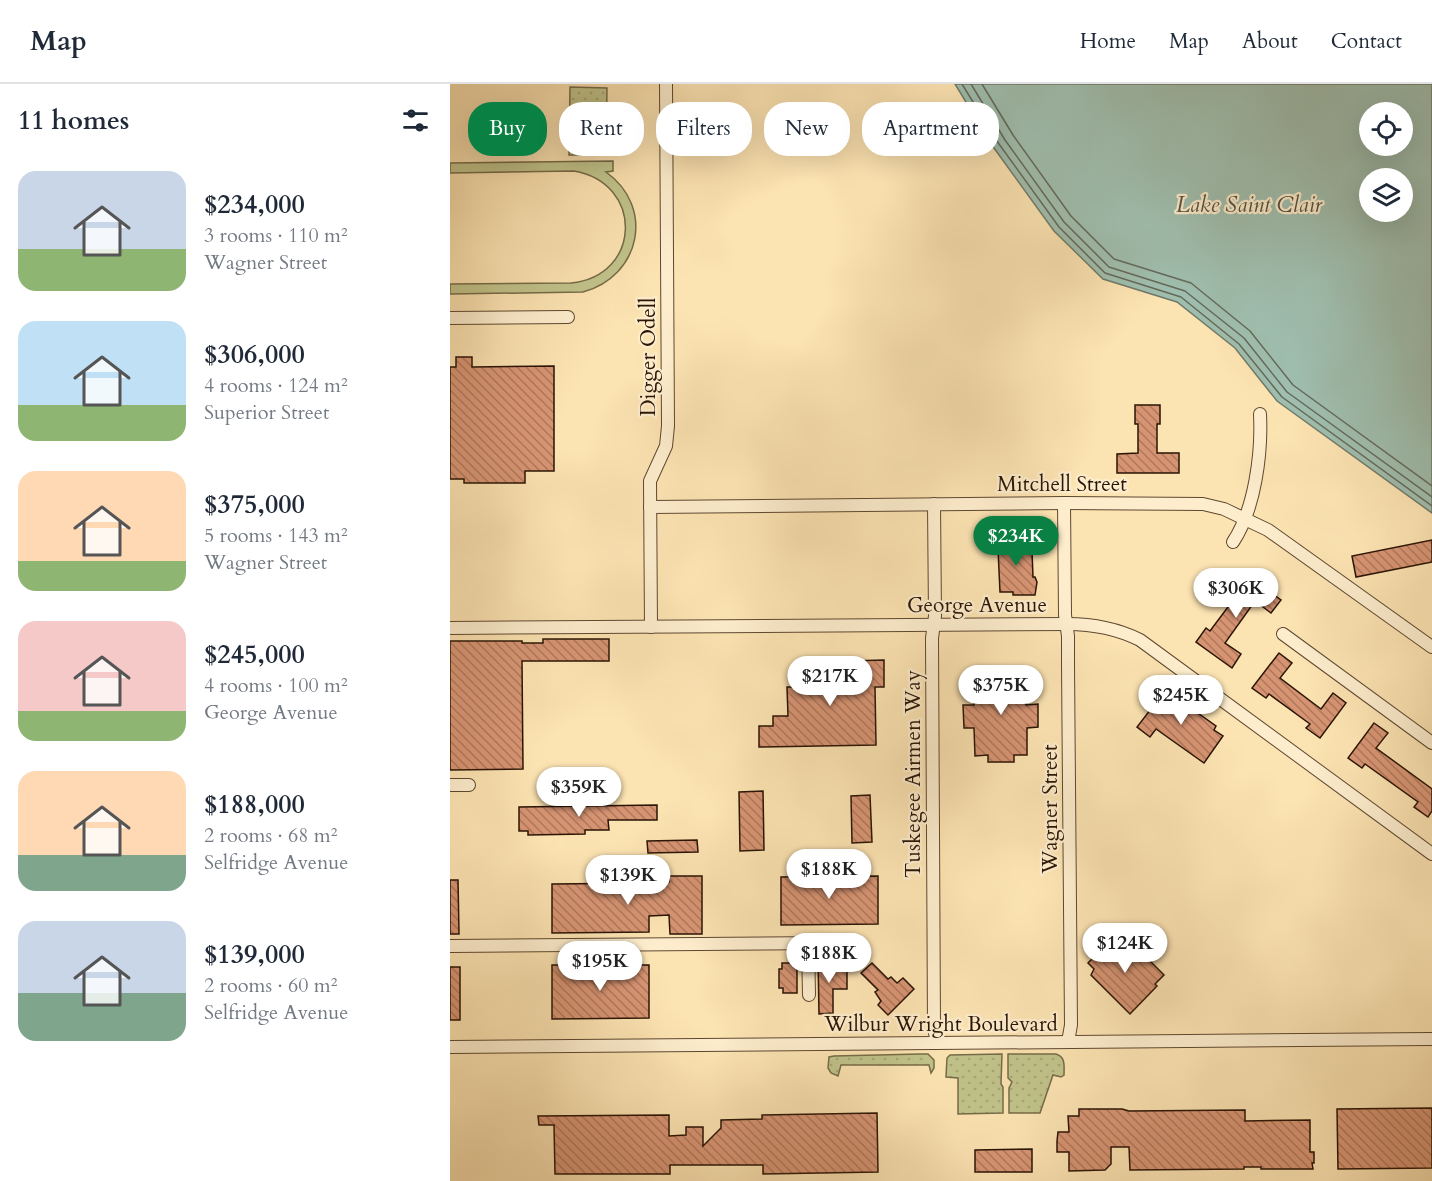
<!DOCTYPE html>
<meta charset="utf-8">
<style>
:root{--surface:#fff;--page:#f2f2f3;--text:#1f2937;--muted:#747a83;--line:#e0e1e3;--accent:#0b8043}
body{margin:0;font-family:Cardo,serif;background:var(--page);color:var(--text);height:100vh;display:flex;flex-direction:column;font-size:22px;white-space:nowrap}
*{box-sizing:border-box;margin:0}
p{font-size:20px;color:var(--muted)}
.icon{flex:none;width:33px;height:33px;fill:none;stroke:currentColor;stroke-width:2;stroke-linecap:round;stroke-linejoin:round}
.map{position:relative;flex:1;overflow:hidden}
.sheet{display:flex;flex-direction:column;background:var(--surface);width:450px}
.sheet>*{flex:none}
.guide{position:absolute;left:18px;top:18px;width:570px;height:54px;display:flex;gap:12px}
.fabs{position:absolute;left:909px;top:18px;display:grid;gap:12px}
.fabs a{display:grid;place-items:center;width:54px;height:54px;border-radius:50%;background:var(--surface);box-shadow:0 6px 24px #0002;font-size:30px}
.price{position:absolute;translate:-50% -51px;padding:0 14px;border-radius:21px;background:#fff;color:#222;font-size:20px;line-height:39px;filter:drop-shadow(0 2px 3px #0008)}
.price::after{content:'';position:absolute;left:50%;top:36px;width:18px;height:14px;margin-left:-9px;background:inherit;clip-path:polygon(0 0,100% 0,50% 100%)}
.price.active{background:var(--accent);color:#fff}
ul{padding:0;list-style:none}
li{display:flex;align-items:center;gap:18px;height:150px;padding:0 18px}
li span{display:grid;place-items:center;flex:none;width:168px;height:120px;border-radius:18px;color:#555}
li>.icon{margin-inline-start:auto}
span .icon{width:72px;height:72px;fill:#fffc;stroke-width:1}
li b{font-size:26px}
h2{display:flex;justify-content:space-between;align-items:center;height:72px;padding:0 18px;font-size:26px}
.tag{padding:0 21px;border-radius:24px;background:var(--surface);box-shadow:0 6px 24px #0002;font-size:21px;line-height:54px}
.tag.active{background:var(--accent);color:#fff}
header{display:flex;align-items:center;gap:36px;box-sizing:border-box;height:84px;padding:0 30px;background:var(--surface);border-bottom:2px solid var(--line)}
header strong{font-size:28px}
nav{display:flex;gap:33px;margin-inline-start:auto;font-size:21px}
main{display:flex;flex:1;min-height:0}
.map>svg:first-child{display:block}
</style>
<header>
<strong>Map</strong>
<nav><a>Home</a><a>Map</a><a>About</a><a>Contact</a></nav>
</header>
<main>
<section class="sheet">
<h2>11 homes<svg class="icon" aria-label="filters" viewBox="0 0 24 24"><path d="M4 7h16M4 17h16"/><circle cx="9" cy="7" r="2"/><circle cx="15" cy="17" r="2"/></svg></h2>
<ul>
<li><span style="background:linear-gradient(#c9d6e8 65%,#8fb573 0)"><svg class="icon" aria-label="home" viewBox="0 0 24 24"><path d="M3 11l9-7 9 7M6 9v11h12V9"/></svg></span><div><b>$234,000</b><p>3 rooms · 110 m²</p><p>Wagner Street</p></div></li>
<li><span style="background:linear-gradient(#bfe0f5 70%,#8fb573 0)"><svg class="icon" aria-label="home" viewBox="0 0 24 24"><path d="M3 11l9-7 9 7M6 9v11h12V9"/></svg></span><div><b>$306,000</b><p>4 rooms · 124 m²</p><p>Superior Street</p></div></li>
<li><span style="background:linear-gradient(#ffd9b3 75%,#8fb573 0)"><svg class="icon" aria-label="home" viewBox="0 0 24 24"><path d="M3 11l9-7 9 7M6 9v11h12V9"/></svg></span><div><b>$375,000</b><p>5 rooms · 143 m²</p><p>Wagner Street</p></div></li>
<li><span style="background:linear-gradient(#f6c9c9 75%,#8fb573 0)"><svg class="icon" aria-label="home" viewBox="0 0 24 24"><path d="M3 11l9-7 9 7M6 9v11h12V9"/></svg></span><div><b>$245,000</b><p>4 rooms · 100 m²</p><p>George Avenue</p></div></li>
<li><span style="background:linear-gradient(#ffd9b3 70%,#7fa58c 0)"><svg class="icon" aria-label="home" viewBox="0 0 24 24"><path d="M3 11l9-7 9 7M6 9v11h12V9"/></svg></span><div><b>$188,000</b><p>2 rooms · 68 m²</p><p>Selfridge Avenue</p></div></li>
<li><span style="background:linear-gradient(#c9d6e8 60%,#7fa58c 0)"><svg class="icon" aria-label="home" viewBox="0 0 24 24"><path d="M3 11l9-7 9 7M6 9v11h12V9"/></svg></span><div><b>$139,000</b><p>2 rooms · 60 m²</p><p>Selfridge Avenue</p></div></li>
</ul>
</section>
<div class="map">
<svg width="982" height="1097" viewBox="0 0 982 1097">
<defs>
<pattern id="grass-dots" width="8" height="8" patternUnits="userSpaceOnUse" patternTransform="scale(1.5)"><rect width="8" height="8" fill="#c1c38b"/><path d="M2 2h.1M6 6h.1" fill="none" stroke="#a6a776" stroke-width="1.8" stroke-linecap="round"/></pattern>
<pattern id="building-back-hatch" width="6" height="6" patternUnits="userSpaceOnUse" patternTransform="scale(1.5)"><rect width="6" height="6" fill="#d79473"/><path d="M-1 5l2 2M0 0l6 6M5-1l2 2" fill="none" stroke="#af785c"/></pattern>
</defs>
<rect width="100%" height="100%" fill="#fce3b2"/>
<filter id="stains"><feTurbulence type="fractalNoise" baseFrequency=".00333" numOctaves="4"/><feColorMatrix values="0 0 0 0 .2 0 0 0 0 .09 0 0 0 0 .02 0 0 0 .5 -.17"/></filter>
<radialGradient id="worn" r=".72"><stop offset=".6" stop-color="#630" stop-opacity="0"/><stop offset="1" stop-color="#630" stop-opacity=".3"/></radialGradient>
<!-- grass -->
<g fill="url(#grass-dots)" stroke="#766c48" stroke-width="1.5">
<polygon points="120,3 157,4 156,71 119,71"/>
<polygon points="470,970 478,970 484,976 484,984 481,989 479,981 391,981 388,992 381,989 378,984 379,973 384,972"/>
<polygon points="552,970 551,1000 553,1003 553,1029 508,1030 508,994 496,993 497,974 500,971"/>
<path d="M558 970H606C616 973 614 982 614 991L611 993 603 991 590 1029H559V1004L562 998 558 994Z"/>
</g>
<!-- garden -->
<g fill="#c1c38b" stroke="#766c48" stroke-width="1.5">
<polygon points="82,24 85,62 62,64 59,26"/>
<path d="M163 77V87L156 88C205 123 191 192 133 208L0 210V200L121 199C192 192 194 99 124 87L0 89V79Z"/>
</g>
<!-- water -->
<path fill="#9fbeae" stroke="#707a6a" stroke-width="1.5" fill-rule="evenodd" d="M505 0H982V429L827 317 785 264 727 218 653 195 604 147 544 64ZM920 28H952V62H920ZM920 94H952V128H920Z"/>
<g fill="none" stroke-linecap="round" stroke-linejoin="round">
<!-- shore -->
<g stroke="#64695a" stroke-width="1.5">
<polyline points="512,0 549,60 609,143 655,189 731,213 789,260 832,313 982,422"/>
<polyline points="521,0 555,56 614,138 659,183 735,207 794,254 837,308 982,413"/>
<polyline points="532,0 563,51 621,132 664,175 741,199 800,247 843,301 982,402"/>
</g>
</g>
<!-- building -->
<g fill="url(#building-back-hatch)" stroke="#2a1405" stroke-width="1.5">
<polygon points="6,273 22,273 22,283 104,282 104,387 75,387 75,399 14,399 14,395 0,395 0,283 6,283"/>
<polygon points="685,321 710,321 710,340 707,340 707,369 729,369 729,389 667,389 667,370 688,369 688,340 685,340"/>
<polygon points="562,450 575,450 575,465 582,467 583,493 585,493 587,498 585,511 563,511 563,508 550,508 548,465 550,465 550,453 562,453"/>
<polygon points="982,456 982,478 906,493 902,472"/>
<polygon points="795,490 831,516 821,529 805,517 775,559 791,570 782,584 746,558 756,544 760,547 790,507 785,504"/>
<polygon points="93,555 159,555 159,577 72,577 73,685 0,686 0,557 72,557 72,559 93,559"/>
<polygon points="829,569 842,579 830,594 871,625 883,609 896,619 870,654 856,644 860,640 819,610 816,614 802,604"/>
<polygon points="373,574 398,574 398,577 434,576 434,603 425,603 426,661 309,663 309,642 323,642 323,632 338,632 337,603 359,603 359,577 373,577"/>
<polygon points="576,589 576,621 588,620 588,643 577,644 577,671 564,671 564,678 538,678 538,671 525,672 524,644 514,644 513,621 524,621 524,590"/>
<polygon points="707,605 722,616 725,613 766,642 764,646 773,652 754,679 706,645 700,653 687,643 704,621 698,617"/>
<polygon points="924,639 938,649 926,664 982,705 982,727 978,733 964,723 968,718 915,680 912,684 898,674"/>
<polygon points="313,707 314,766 290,767 289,708"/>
<polygon points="420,711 422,758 402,759 401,712"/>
<polygon points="207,721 207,736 158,736 159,746 135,746 135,750 78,751 78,747 69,747 69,723"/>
<polygon points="247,756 248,768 198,769 197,757"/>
<polygon points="219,792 252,792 252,850 220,850 219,831 199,832 199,848 102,849 102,800 198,799 219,798"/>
<polygon points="428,792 428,840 331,841 331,793"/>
<polygon points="0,796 8,796 9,850 0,850"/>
<polygon points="679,856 714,891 705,900 707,902 680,930 641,891 644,885 638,879 659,858 665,864 667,862 670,865"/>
<polygon points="368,874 382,874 382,885 397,885 397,905 383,905 383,929 369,930"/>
<polygon points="332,879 347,879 347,909 333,909 333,904 329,904 329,885 332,885"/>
<polygon points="422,879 438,895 441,893 447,899 453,894 464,905 438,931 428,921 431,917 425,908 428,906 411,889"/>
<polygon points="102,881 199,881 199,934 102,935"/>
<rect x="0" y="883" width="10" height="53"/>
<polygon points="982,1024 982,1084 888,1085 887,1025"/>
<polygon points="629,1025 672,1025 679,1027 795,1026 795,1037 860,1036 860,1068 864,1068 864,1079 862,1079 863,1085 811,1085 811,1083 794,1083 794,1085 680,1086 679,1063 661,1063 661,1080 655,1086 619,1087 619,1068 607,1068 607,1057 608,1048 619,1048 618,1032 629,1032"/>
<polygon points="427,1029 428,1088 313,1090 313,1081 220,1081 220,1090 105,1090 104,1041 89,1041 88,1032 219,1031 219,1052 236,1051 236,1043 253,1043 253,1062 271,1044 271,1036 312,1035 312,1031"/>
<polygon points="582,1065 582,1088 525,1088 525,1066"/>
</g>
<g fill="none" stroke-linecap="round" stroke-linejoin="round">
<defs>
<g id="minor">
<polyline points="0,234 118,233"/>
<polyline points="614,419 615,531 618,552 618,581 621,941 618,958"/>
<polyline points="484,420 485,532 482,554 484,944 487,959"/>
<polyline points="200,423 614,419 753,420 774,425 818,446 982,563"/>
<path d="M783 458C805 425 812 369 810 330"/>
<polyline points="201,543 200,397 216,362 218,342 216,0"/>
<path d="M0 544 617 540C643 540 666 544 690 556L982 770"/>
<polyline points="833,550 982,659"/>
<polyline points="0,701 19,701"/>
<polyline points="358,859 359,911"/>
<polyline points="0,862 383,859"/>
<polyline points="0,963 982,955"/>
</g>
</defs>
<!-- minor casing -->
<use href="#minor" stroke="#5e4830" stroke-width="14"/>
<!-- minor -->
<use href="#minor" stroke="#fdedcd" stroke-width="12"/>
</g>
<g text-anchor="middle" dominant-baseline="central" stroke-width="4.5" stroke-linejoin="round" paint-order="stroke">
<!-- street labels -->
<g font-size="21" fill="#2a1405" stroke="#fdedcd">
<text transform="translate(198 273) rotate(-90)">Digger Odell</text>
<text x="612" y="400">Mitchell Street</text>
<text x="527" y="521">George Avenue</text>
<text transform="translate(463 690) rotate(-90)">Tuskegee Airmen Way</text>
<text transform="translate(600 725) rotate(-90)">Wagner Street</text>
<text x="491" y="940">Wilbur Wright Boulevard</text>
</g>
<!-- water labels -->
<g font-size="22" font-style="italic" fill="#535040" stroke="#fdedcd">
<text x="799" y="121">Lake Saint Clair</text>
</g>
</g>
<rect width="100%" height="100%" filter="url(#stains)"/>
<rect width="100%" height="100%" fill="url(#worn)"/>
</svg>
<div class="fabs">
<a><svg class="icon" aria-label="locate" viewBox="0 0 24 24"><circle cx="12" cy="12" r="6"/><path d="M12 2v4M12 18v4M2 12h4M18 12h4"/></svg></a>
<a><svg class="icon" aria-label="layers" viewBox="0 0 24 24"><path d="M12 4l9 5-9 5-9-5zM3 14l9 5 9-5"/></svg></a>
</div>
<b class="price active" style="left:566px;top:483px">$234K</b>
<b class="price" style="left:786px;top:535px">$306K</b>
<b class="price" style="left:380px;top:623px">$217K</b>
<b class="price" style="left:551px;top:632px">$375K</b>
<b class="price" style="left:731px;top:642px">$245K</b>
<b class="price" style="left:129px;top:734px">$359K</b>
<b class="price" style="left:379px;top:816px">$188K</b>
<b class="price" style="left:178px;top:822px">$139K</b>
<b class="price" style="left:675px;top:890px">$124K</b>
<b class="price" style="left:379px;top:900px">$188K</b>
<b class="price" style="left:150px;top:908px">$195K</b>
<div class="guide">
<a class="tag active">Buy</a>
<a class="tag">Rent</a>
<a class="tag">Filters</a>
<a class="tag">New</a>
<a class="tag">Apartment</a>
</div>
</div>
</main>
